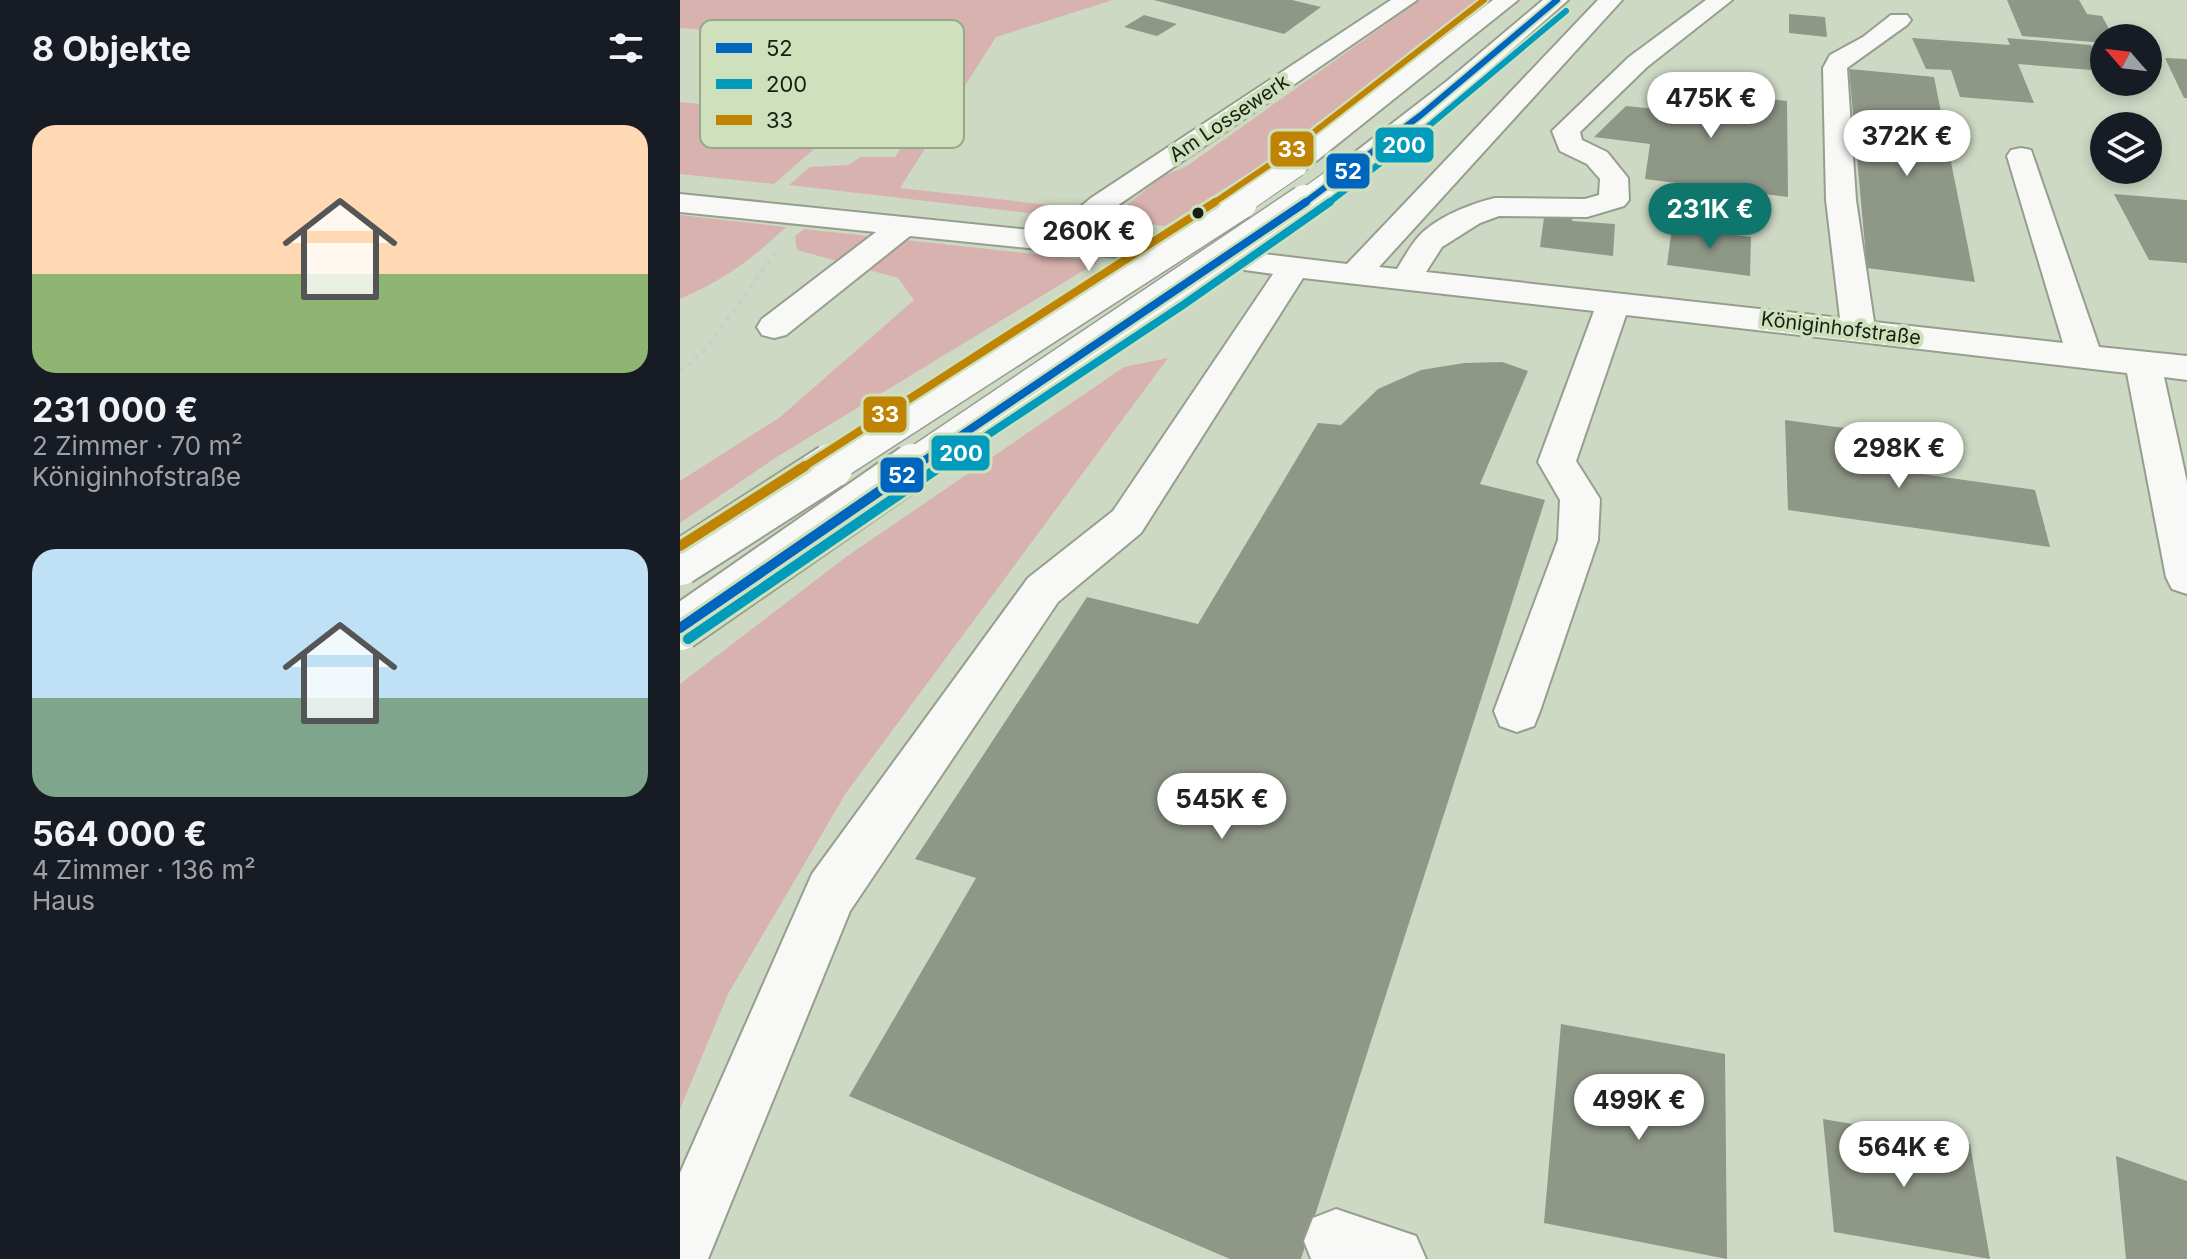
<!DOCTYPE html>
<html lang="de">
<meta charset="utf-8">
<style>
:root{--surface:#171b24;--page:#242831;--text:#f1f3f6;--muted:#9ea1a6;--accent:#0f766e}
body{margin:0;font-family:Inter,sans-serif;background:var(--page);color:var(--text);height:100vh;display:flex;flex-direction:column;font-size:30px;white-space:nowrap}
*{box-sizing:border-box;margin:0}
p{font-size:26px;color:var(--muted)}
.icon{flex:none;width:44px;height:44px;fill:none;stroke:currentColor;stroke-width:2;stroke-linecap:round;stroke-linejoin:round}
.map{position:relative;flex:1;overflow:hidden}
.sheet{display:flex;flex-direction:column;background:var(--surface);width:680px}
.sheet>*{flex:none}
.needle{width:52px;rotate:298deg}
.tools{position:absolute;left:1410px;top:24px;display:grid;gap:16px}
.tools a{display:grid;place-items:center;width:72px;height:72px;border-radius:50%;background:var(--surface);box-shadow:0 4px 12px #0003;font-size:40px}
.price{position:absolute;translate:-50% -68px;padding:0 18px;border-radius:28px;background:#fff;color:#222;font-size:26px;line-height:52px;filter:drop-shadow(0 2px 4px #0008)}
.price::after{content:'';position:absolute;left:50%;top:48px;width:24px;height:18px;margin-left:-12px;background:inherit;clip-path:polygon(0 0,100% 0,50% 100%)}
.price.selected{background:var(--accent);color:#fff}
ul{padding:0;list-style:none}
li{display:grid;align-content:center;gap:16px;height:424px;padding:0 32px}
li span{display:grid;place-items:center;height:248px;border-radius:24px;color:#555}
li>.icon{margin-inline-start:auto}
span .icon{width:144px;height:144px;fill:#fffc;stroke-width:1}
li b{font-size:34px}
h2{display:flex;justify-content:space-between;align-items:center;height:96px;padding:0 32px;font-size:34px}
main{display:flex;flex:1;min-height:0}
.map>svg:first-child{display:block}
</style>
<main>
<section class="sheet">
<h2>8 Objekte<svg class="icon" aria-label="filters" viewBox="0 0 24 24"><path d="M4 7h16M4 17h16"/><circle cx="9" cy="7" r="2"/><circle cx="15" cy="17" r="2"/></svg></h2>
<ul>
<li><span style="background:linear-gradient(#ffd9b3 60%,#8fb573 0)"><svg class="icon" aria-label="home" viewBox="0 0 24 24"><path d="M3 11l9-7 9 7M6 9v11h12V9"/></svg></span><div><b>231 000 €</b><p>2 Zimmer · 70 m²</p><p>Königinhofstraße</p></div></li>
<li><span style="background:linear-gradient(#bfe0f5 60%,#7fa58c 0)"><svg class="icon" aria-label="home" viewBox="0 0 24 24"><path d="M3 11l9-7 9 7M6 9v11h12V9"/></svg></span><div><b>564 000 €</b><p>4 Zimmer · 136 m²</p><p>Haus</p></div></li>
</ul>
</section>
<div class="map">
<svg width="1507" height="1259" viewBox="0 0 1507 1259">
<rect width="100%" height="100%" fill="#ced9c4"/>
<!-- green -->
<g fill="#d8b2af">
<path d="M0 0H433L316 37 220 188 379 206 358 214 109 185 130 167 168 165 181 157H215L241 118H230L234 106C224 90 207 91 189 89L234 47 0 28Z"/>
<polygon points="740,0 803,0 574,170 485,226 434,219 435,215 481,177 507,166"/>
<polygon points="179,99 190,100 94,184 0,174 0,102 160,117"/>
<path d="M0 215 106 227C70 261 45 279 0 299Z"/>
<polygon points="124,229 419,261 95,458 0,523 0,481 99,418 234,300 218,278 117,250 115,236"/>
<polygon points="488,358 166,793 48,994 0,1109 0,684 166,557 444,367"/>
</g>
<!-- building -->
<g fill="#8f9787">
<polygon points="474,0 612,0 641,7 604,34"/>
<polygon points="1327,0 1399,0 1407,14 1422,16 1434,38 1424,38 1424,43 1342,36"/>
<polygon points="1109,14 1145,17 1147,37 1109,33"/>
<polygon points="464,15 497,24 477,36 444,27"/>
<polygon points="1232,38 1330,45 1327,38 1411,45 1424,71 1338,64 1354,103 1280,97 1271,70 1246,69"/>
<polygon points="1485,58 1507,59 1507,98 1504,98"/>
<polygon points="1169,69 1254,77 1295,282 1187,268"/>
<polygon points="980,88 1107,101 1108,197 965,179 970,144 914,137 946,106 976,109"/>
<polygon points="1434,194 1507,200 1507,263 1469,260"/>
<polygon points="857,197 895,201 892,221 935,224 933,256 860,247 864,218 853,217"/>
<polygon points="992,227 1071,237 1070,276 987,265"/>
<polygon points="822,362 848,371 800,484 865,500 621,1259 550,1259 169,1096 296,878 235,859 407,597 518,624 638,423 661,425 698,389 741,370 784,363"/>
<polygon points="1105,420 1193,432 1199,468 1355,490 1370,547 1108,510"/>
<polygon points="881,1024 1045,1054 1047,1259 864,1223"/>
<polygon points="1143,1119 1290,1144 1310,1259 1154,1232"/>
<polygon points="1436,1156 1507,1181 1507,1259 1446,1259"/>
</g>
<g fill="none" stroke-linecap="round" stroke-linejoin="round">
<defs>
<g id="minor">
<polygon points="711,0 737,0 431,210 403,235 458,242 463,249 458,256 447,258 230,236 106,335 94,338 82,335 77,327 82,319 196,232 0,212 0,194 370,232 411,198"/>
<path d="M918 0H942L699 267 717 269C724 258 730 246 739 236 757 217 790 204 815 198L905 199 919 195 920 179 907 164 880 151 872 131 949 57 1026 0H1052L967 67 900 132 902 140 927 152 948 178 949 200 944 206 907 217 819 216 800 223 762 247 746 272 1160 318 1146 200 1143 68 1150 55 1183 37 1211 15H1227L1231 20 1227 25 1167 68 1176 200 1194 322 1383 343 1327 156 1331 150 1341 148 1351 150 1419 347 1507 356V380L1484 377 1507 482V594L1492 589 1486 577 1447 373 946 315 896 461 920 499 918 540 860 711 854 726 837 732 820 726 814 711 878 540 880 500 858 462 914 311 623 278 461 533 378 602 170 911 28 1259H0V1173L132 874 348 578 433 511 593 274 565 270 560 263 565 256 576 253 667 264Z"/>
<polygon points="656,1209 736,1236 746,1259 631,1259 624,1241 633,1218"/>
</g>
<g id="major">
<polygon points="813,0 838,0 625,170 615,172 605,170 601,164 605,158"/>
<polygon points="863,0 888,0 785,91 668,185 658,188 648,185 644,179 648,173 767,81"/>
</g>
</defs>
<!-- minor casing -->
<use href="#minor" stroke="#969e8f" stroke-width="4"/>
<!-- major casing -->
<use href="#major" stroke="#969e8f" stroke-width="4"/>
<!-- path -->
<polyline stroke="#cbcfc9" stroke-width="4" stroke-dasharray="5 5" stroke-linecap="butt" points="0,372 25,350 100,246"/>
<!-- minor -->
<use href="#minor" fill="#f8f9f6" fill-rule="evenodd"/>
<!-- major -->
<use href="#major" fill="#f8f9f6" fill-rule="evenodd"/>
<defs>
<g id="major-bridge-far2">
<polyline points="557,204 615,164"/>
<polyline points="623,204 658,179"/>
</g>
<g id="major-bridge-far1">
<polyline points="148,468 560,202"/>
<polyline points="230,468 625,202"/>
</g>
<g id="major-bridge">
<polyline points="0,563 151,466"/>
<polyline points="0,628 233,466"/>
</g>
</defs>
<!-- major-bridge-far2 casing -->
<use href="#major-bridge-far2" stroke="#969e8f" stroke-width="28" stroke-linecap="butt"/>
<!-- major-bridge-far1 casing -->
<use href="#major-bridge-far1" stroke="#969e8f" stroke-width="37" stroke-linecap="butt"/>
<!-- major-bridge casing -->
<use href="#major-bridge" stroke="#969e8f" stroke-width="48" stroke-linecap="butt"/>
<!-- major-bridge-far2 -->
<use href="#major-bridge-far2" stroke="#f8f9f6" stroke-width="26"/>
<!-- major-bridge-far1 -->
<use href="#major-bridge-far1" stroke="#f8f9f6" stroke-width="34"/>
<!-- major-bridge -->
<use href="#major-bridge" stroke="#f8f9f6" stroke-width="44"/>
<defs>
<polyline id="bus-1-far2" points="623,204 741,115 877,0"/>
<polyline id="bus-1-far1" points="233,468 626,202"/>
<polyline id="bus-1" points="0,628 236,466"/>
<polyline id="bus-2-far2" points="647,204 750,125 886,11"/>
<polyline id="bus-2-far1" points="258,468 503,305 650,202"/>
<polyline id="bus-2" points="8,639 261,466"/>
<polyline id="bus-3-far2" points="532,204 607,153 804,0"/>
<polyline id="bus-3-far1" points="122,468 535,202"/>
<polyline id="bus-3" points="0,546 125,466"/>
</defs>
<!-- bus-1-far2 casing -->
<use href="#bus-1-far2" stroke="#cee1bc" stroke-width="10"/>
<!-- bus-1-far1 casing -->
<use href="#bus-1-far1" stroke="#cee1bc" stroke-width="13"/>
<!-- bus-1 casing -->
<use href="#bus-1" stroke="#cee1bc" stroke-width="16"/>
<!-- bus-2-far2 casing -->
<use href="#bus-2-far2" stroke="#cee1bc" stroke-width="10"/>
<!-- bus-2-far1 casing -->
<use href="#bus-2-far1" stroke="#cee1bc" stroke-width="13"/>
<!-- bus-2 casing -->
<use href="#bus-2" stroke="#cee1bc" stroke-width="16"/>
<!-- bus-3-far2 casing -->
<use href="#bus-3-far2" stroke="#cee1bc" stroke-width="10"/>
<!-- bus-3-far1 casing -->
<use href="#bus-3-far1" stroke="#cee1bc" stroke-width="13"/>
<!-- bus-3 casing -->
<use href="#bus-3" stroke="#cee1bc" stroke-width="16"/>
<!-- bus-1-far2 -->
<use href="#bus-1-far2" stroke="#0065bd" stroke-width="6"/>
<!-- bus-1-far1 -->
<use href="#bus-1-far1" stroke="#0065bd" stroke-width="8"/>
<!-- bus-1 -->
<use href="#bus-1" stroke="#0065bd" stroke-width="10"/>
<!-- bus-2-far2 -->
<use href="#bus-2-far2" stroke="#029bbb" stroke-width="6"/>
<!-- bus-2-far1 -->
<use href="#bus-2-far1" stroke="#029bbb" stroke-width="8"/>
<!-- bus-2 -->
<use href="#bus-2" stroke="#029bbb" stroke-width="10"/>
<!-- bus-3-far2 -->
<use href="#bus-3-far2" stroke="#bf8404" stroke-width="6"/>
<!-- bus-3-far1 -->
<use href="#bus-3-far1" stroke="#bf8404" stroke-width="8"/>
<!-- bus-3 -->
<use href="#bus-3" stroke="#bf8404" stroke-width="10"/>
</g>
<!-- markers -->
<circle fill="#181f12" stroke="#cee1bc" stroke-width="3" cx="518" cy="213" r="7"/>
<g text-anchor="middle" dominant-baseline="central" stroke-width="8" stroke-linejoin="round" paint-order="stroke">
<!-- far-street labels -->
<g font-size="20" fill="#181f12" stroke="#cee1bc">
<text transform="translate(549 118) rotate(-34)">Am Lossewerk</text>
<text transform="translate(1161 328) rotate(7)">Königinhofstraße</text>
</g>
</g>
<!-- legend -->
<rect x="20" y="20" width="264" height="128" rx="12" fill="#cee1bc" stroke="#97a789" stroke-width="2"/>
<rect x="36" y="43" width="36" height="10" fill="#0065bd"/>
<rect x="36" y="79" width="36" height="10" fill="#029bbb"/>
<rect x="36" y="115" width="36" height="10" fill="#bf8404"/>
<g font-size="22" fill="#181f12">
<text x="86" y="56">52</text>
<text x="86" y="92">200</text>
<text x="86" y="128">33</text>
</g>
<g stroke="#cee1bc" stroke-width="3">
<rect x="694" y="126" width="61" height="38" rx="8" fill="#029bbb"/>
<rect x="589" y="130" width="46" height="38" rx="8" fill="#bf8404"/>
<rect x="645" y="152" width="46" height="38" rx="8" fill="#0065bd"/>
<rect x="182" y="395" width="46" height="39" rx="8" fill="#bf8404"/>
<rect x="250" y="434" width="61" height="38" rx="8" fill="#029bbb"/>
<rect x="199" y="456" width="46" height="38" rx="8" fill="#0065bd"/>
</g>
<g font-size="22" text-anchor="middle" font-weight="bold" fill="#fff">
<text x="724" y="153">200</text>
<text x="612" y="157">33</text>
<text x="668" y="179">52</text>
<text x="205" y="422">33</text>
<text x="281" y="461">200</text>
<text x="222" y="483">52</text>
</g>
</svg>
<div class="tools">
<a><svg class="needle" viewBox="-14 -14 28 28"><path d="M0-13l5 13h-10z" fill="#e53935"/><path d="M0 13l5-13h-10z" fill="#9ea1a6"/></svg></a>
<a><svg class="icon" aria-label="layers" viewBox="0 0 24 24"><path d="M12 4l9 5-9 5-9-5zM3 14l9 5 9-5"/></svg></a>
</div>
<b class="price" style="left:1031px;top:140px">475K €</b>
<b class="price" style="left:1227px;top:178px">372K €</b>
<b class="price selected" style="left:1030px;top:251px">231K €</b>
<b class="price" style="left:409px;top:273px">260K €</b>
<b class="price" style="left:1219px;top:490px">298K €</b>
<b class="price" style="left:542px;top:841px">545K €</b>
<b class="price" style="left:959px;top:1142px">499K €</b>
<b class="price" style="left:1224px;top:1189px">564K €</b>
</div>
</main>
